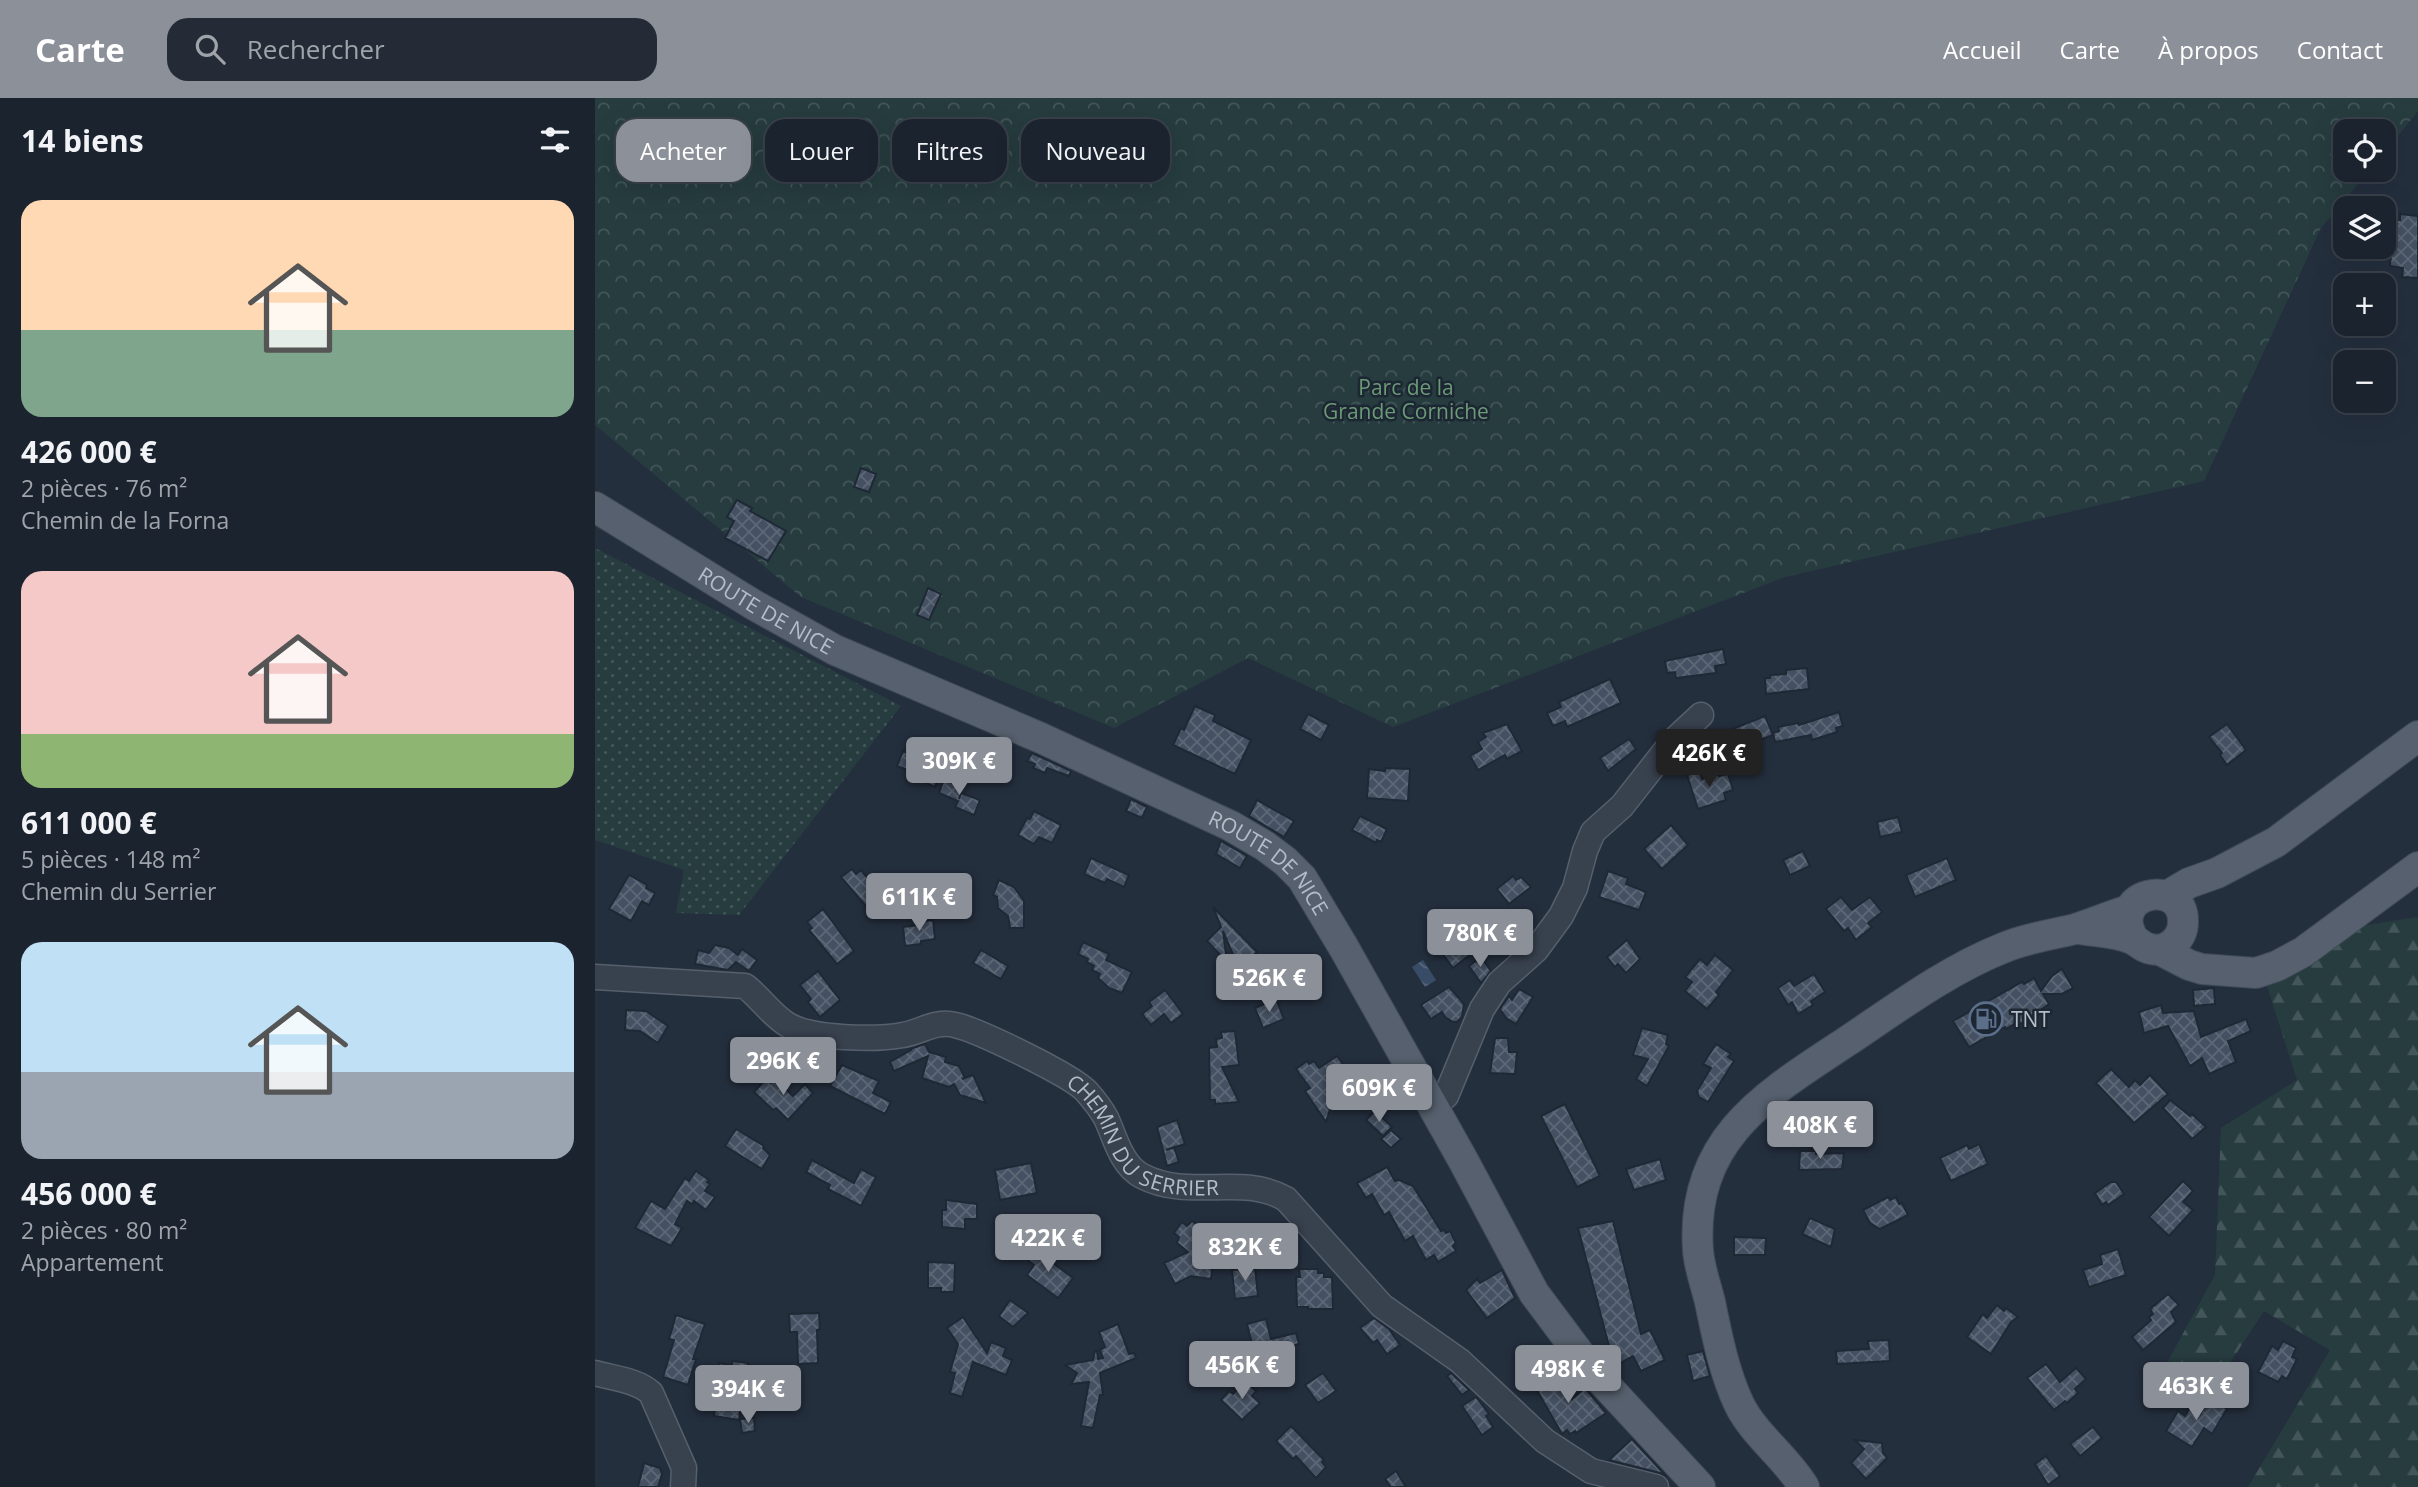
<!DOCTYPE html>
<html lang="fr">
<meta charset="utf-8">
<style>
:root{--surface:#1b232e;--page:#242b36;--text:#f1f3f6;--muted:#a0a4aa;--line:#39404a;--accent:#8c9099}
body{margin:0;font-family:"Open Sans",sans-serif;background:var(--page);color:var(--text);height:100vh;display:flex;flex-direction:column;font-size:26px;white-space:nowrap}
*{box-sizing:border-box;margin:0}
p{font-size:23px;color:var(--muted)}
.icon{flex:none;width:38px;height:38px;fill:none;stroke:currentColor;stroke-width:2;stroke-linecap:round;stroke-linejoin:round}
.map{position:relative;flex:1;overflow:hidden}
.sheet{display:flex;flex-direction:column;background:var(--surface);width:595px}
.sheet>*{flex:none}
.top-card{position:absolute;left:21px;top:21px;width:665px;height:63px;display:flex;gap:14px}
.controls{position:absolute;left:1738px;top:21px;display:grid;gap:14px}
.controls a{display:grid;place-items:center;width:63px;height:63px;border-radius:14px;background:var(--surface);box-shadow:0 7px 28px #0002,0 0 0 2px var(--line);font-size:35px}
.price{position:absolute;translate:-50% -60px;padding:0 16px;border-radius:7px;background:var(--accent);color:#fff;font-size:23px;line-height:46px;filter:drop-shadow(0 2px 4px #0008)}
.price::after{content:'';position:absolute;left:50%;top:42px;width:21px;height:16px;margin-left:-10px;background:inherit;clip-path:polygon(0 0,100% 0,50% 100%)}
.price.current{background:#222;color:#fff}
ul{padding:0;list-style:none}
li{display:grid;align-content:center;gap:14px;height:371px;padding:0 21px}
li span{display:grid;place-items:center;height:217px;border-radius:21px;color:#555}
li>.icon{margin-inline-start:auto}
span .icon{width:126px;height:126px;fill:#fffc;stroke-width:1}
li b{font-size:30px}
h2{display:flex;justify-content:space-between;align-items:center;height:84px;padding:0 21px;font-size:30px}
.chip{padding:0 24px;border-radius:21px;background:var(--surface);box-shadow:0 7px 28px #0002,0 0 0 2px var(--line);font-size:24px;line-height:63px}
.chip.current{background:var(--accent);color:#fff}
header{display:flex;align-items:center;gap:42px;box-sizing:border-box;height:98px;padding:0 35px;background:var(--accent);color:#fff}
header strong{font-size:33px}
nav{display:flex;gap:38px;margin-inline-start:auto;font-size:24px}
.search{width:490px;height:63px;background:var(--page);display:flex;align-items:center;gap:18px;box-sizing:border-box;padding:0 24px;border-radius:21px;color:var(--muted);font-size:26px}
main{display:flex;flex:1;min-height:0}
.map>svg:first-child{display:block}
</style>
<header>
<strong>Carte</strong>
<div class="search"><svg class="icon" aria-label="search" viewBox="0 0 24 24"><circle cx="10" cy="10" r="6"/><path d="M15 15l6 6"/></svg>Rechercher</div>
<nav><a>Accueil</a><a>Carte</a><a>À propos</a><a>Contact</a></nav>
</header>
<main>
<section class="sheet">
<h2>14 biens<svg class="icon" aria-label="filters" viewBox="0 0 24 24"><path d="M4 7h16M4 17h16"/><circle cx="9" cy="7" r="2"/><circle cx="15" cy="17" r="2"/></svg></h2>
<ul>
<li><span style="background:linear-gradient(#ffd9b3 60%,#7fa58c 0)"><svg class="icon" aria-label="home" viewBox="0 0 24 24"><path d="M3 11l9-7 9 7M6 9v11h12V9"/></svg></span><div><b>426 000 €</b><p>2 pièces · 76 m²</p><p>Chemin de la Forna</p></div></li>
<li><span style="background:linear-gradient(#f6c9c9 75%,#8fb573 0)"><svg class="icon" aria-label="home" viewBox="0 0 24 24"><path d="M3 11l9-7 9 7M6 9v11h12V9"/></svg></span><div><b>611 000 €</b><p>5 pièces · 148 m²</p><p>Chemin du Serrier</p></div></li>
<li><span style="background:linear-gradient(#bfe0f5 60%,#9aa5b1 0)"><svg class="icon" aria-label="home" viewBox="0 0 24 24"><path d="M3 11l9-7 9 7M6 9v11h12V9"/></svg></span><div><b>456 000 €</b><p>2 pièces · 80 m²</p><p>Appartement</p></div></li>
</ul>
</section>
<div class="map">
<svg width="1823" height="1389" viewBox="0 0 1823 1389">
<defs>
<pattern id="grass-dots" width="8" height="8" patternUnits="userSpaceOnUse" patternTransform="scale(1.75)"><rect width="8" height="8" fill="#263c3f"/><path d="M2 2h.1M6 6h.1" fill="none" stroke="#435659" stroke-width="1.8" stroke-linecap="round"/></pattern>
<pattern id="forest-firs" width="22" height="20" patternUnits="userSpaceOnUse" patternTransform="scale(1.75)"><rect width="22" height="20" fill="#263c3f"/><path d="M5 1l3.5 6h-7zM16 11l3.5 6h-7z" fill="#435659"/></pattern>
<pattern id="park-crowns" width="20" height="18" patternUnits="userSpaceOnUse" patternTransform="scale(1.75)"><rect width="20" height="18" fill="#263c3f"/><path d="M2 6a3 3 0 1 1 6 0M12 15a3 3 0 1 1 6 0" fill="none" stroke="#435659"/></pattern>
<pattern id="water-waves" width="16" height="10" patternUnits="userSpaceOnUse" patternTransform="scale(1.75)"><rect width="16" height="10" fill="#394c67"/><path d="M0 5q4-4 8 0t8 0" fill="none" stroke="#53647b"/></pattern>
<pattern id="building-cross-hatch" width="8" height="8" patternUnits="userSpaceOnUse" patternTransform="scale(1.75)"><rect width="8" height="8" fill="#455162"/><path d="M0 0l8 8M0 8l8-8" fill="none" stroke="#5d6877"/></pattern>
</defs>
<rect width="100%" height="100%" fill="#242f3e"/>
<!-- grass -->
<polygon fill="url(#grass-dots)" points="0,450 306,608 144,817 81,815 89,772 0,742"/>
<!-- forest -->
<polygon fill="url(#forest-firs)" points="1823,819 1823,1389 1653,1389 1735,1252 1669,1213 1625,1280 1573,1263 1620,1177 1626,1030 1702,982 1672,888 1772,827"/>
<!-- park -->
<polygon fill="url(#park-crowns)" points="0,0 1823,0 1823,13 1789,55 1788,33 1750,33 1750,72 1775,72 1726,130 1609,383 1190,479 798,629 653,560 519,630 206,499 0,327"/>
<!-- water -->
<polygon fill="url(#water-waves)" points="828,862 841,882 830,889 817,869"/>
<!-- building -->
<g fill="url(#building-cross-hatch)" stroke="#1f2835" stroke-width="2">
<polygon points="1805,116 1823,118 1823,180 1807,179 1808,170 1795,168 1797,141 1788,140 1788,121 1805,122"/>
<polygon points="266,370 281,376 274,394 259,389"/>
<polygon points="142,402 157,410 155,413 191,433 173,463 130,440 139,423 132,419"/>
<polygon points="333,490 346,496 334,522 322,517"/>
<polygon points="1128,551 1131,566 1120,568 1121,575 1081,580 1080,574 1072,575 1070,563"/>
<polygon points="1212,570 1214,591 1171,596 1170,580 1175,580 1175,577 1191,576 1191,572"/>
<polygon points="1015,581 1026,605 972,629 970,623 958,628 952,615 966,609 964,604"/>
<polygon points="600,608 620,617 618,623 656,642 640,676 578,647 586,630 589,632"/>
<polygon points="1244,614 1248,628 1241,630 1242,634 1217,642 1216,637 1180,644 1178,635 1184,633 1183,629 1203,625 1204,627"/>
<polygon points="713,616 734,627 726,642 705,631"/>
<polygon points="1170,618 1178,637 1143,650 1135,632"/>
<polygon points="912,626 927,653 912,661 910,657 883,672 875,658 887,651 883,644 891,639 888,635"/>
<polygon points="1632,626 1651,652 1632,667 1625,657 1627,655 1614,639"/>
<polygon points="1034,641 1041,651 1013,673 1005,660"/>
<polygon points="308,653 326,661 320,675 302,668"/>
<polygon points="437,655 476,673 474,678 452,670 450,675 438,670 440,666 432,663"/>
<polygon points="328,666 346,673 340,689 322,681"/>
<polygon points="790,670 815,671 813,703 772,700 774,671 790,673"/>
<polygon points="1105,673 1107,681 1123,676 1124,678 1133,676 1138,692 1129,695 1131,702 1103,711 1092,677"/>
<polygon points="349,681 368,689 364,701 366,695 385,702 379,717 360,709 363,703 344,695"/>
<polygon points="536,701 552,709 547,720 531,713"/>
<polygon points="662,702 699,723 689,739 654,718"/>
<polygon points="439,713 466,727 457,745 444,739 439,746 423,737 432,720 435,721"/>
<polygon points="765,718 792,731 786,744 782,742 781,745 757,732"/>
<polygon points="1303,719 1307,734 1285,739 1282,724"/>
<polygon points="1076,727 1093,747 1067,771 1049,751"/>
<polygon points="626,743 652,758 645,770 621,756"/>
<polygon points="1208,753 1215,768 1195,777 1188,762"/>
<polygon points="496,760 534,777 529,789 512,781 510,785 489,776"/>
<polygon points="1352,760 1361,782 1320,799 1311,777"/>
<polygon points="257,771 261,776 266,772 279,788 283,785 300,805 281,820 246,779"/>
<polygon points="1013,773 1033,780 1031,786 1051,794 1044,812 1004,799"/>
<polygon points="34,777 52,787 51,790 60,795 54,807 47,803 36,823 14,811"/>
<polygon points="918,778 921,782 926,779 936,789 914,806 902,791"/>
<polygon points="404,782 419,789 429,803 429,830 415,830 413,818 403,810 402,799 398,797"/>
<polygon points="1246,799 1257,812 1275,799 1287,814 1273,825 1277,829 1261,842 1253,830 1249,833 1231,811"/>
<polygon points="618,809 662,854 644,871 628,833 632,864 612,843 626,829"/>
<polygon points="228,811 259,853 242,866 214,832 217,830 212,824"/>
<polygon points="338,822 340,841 326,843 326,846 310,848 308,829 323,827 323,824"/>
<polygon points="867,840 877,855 858,870 847,855"/>
<polygon points="1032,842 1045,861 1031,875 1023,866 1020,869 1012,859"/>
<polygon points="488,844 514,856 511,862 537,874 527,895 514,890 503,880 505,876 497,872 499,868 492,864 493,861 483,856"/>
<polygon points="120,847 134,850 143,857 147,851 162,862 154,873 141,864 133,872 100,866 103,852 114,855"/>
<polygon points="386,852 413,868 406,881 378,865"/>
<polygon points="1120,857 1138,872 1121,894 1124,897 1112,911 1090,893 1097,884 1090,879 1105,861 1112,867"/>
<polygon points="886,859 896,873 886,885 874,868"/>
<polygon points="1467,871 1478,890 1467,896 1448,896 1454,906 1447,911 1448,913 1423,927 1421,925 1411,931 1410,929 1374,949 1358,923 1427,884 1429,886 1439,880 1446,893 1457,878"/>
<polygon points="223,873 245,902 225,919 213,904 216,901 205,887"/>
<polygon points="1219,876 1230,894 1216,903 1218,907 1203,916 1197,904 1193,907 1183,890 1195,882 1199,888"/>
<polygon points="854,889 869,906 867,919 862,924 858,924 850,919 847,914 836,921 826,907"/>
<polygon points="1619,890 1620,906 1599,908 1598,892"/>
<polygon points="924,891 938,899 921,926 911,920 905,911 914,898 917,902"/>
<polygon points="570,892 588,916 576,925 569,916 556,927 547,916 557,908 554,904"/>
<polygon points="681,901 689,921 668,930 660,910"/>
<polygon points="1566,907 1568,915 1599,913 1606,939 1651,921 1656,933 1633,943 1641,964 1614,976 1607,960 1595,968 1573,928 1549,935 1544,914"/>
<polygon points="31,912 51,913 73,928 63,945 45,933 30,932"/>
<polygon points="1047,930 1073,937 1071,946 1074,948 1052,988 1041,981 1053,961 1038,957"/>
<polygon points="640,933 644,967 627,969 644,1004 620,1006 620,1002 615,1002 614,950 622,949 621,941 627,940 626,934"/>
<polygon points="900,940 913,940 914,954 922,954 920,976 895,975"/>
<polygon points="330,946 334,954 351,959 350,964 364,968 370,980 367,981 378,977 391,1005 365,997 359,986 354,989 327,980 333,958 299,973 295,964 316,952 315,951"/>
<polygon points="1121,946 1136,956 1133,959 1139,963 1113,1004 1104,999 1102,993 1116,970 1108,966"/>
<polygon points="742,958 753,973 734,988 743,1001 737,1005 731,1024 710,993 715,990 701,971 712,963 714,966 719,963 724,970"/>
<polygon points="247,967 284,983 278,995 296,1004 290,1016 235,988"/>
<polygon points="1516,971 1534,989 1540,982 1545,987 1555,977 1573,996 1539,1025 1501,985"/>
<polygon points="172,980 176,985 180,981 198,998 210,986 218,995 193,1022 181,1010 178,1012 159,994"/>
<polygon points="1575,1002 1595,1018 1597,1016 1611,1029 1597,1041 1568,1010"/>
<polygon points="970,1006 1005,1078 982,1089 946,1018"/>
<polygon points="780,1013 797,1029 788,1038 771,1022"/>
<polygon points="582,1022 590,1046 571,1052 579,1049 584,1064 572,1068 562,1029"/>
<polygon points="141,1031 169,1048 168,1050 175,1057 167,1071 130,1048"/>
<polygon points="796,1032 806,1041 796,1050 786,1041"/>
<polygon points="1384,1046 1393,1066 1356,1083 1345,1060 1372,1047 1374,1051"/>
<polygon points="1205,1053 1221,1053 1221,1056 1249,1055 1247,1071 1204,1072"/>
<polygon points="1065,1061 1071,1082 1039,1092 1031,1071"/>
<polygon points="217,1062 259,1085 266,1071 281,1079 266,1108 233,1091 235,1087 211,1074"/>
<polygon points="436,1065 442,1095 405,1102 400,1072"/>
<polygon points="792,1069 800,1083 804,1082 818,1088 846,1133 849,1132 851,1135 855,1133 861,1145 858,1148 861,1153 843,1164 839,1157 831,1162 818,1138 810,1143 794,1114 789,1117 777,1096 771,1100 762,1085"/>
<polygon points="101,1073 114,1082 112,1084 115,1086 110,1093 120,1099 111,1112 99,1103 97,1106 92,1103 80,1126 87,1130 76,1148 40,1130 56,1103 70,1111 90,1080 94,1083"/>
<polygon points="1588,1083 1598,1093 1588,1104 1598,1112 1574,1138 1554,1119"/>
<polygon points="1516,1084 1521,1084 1529,1096 1513,1107 1511,1104 1507,1107 1500,1095"/>
<polygon points="1293,1099 1295,1102 1301,1099 1304,1106 1307,1105 1313,1117 1285,1131 1275,1125 1268,1112"/>
<polygon points="351,1102 382,1106 382,1121 370,1121 370,1131 347,1129 347,1112 351,1112"/>
<polygon points="1215,1120 1240,1131 1236,1149 1207,1136"/>
<polygon points="597,1123 621,1140 616,1181 596,1178 580,1186 569,1165 593,1154 582,1145 584,1139 579,1135 587,1124 592,1128"/>
<polygon points="1018,1123 1046,1236 1055,1232 1070,1262 1046,1273 1038,1258 1020,1268 1012,1254 1015,1252 983,1130"/>
<polygon points="1139,1139 1171,1140 1170,1157 1139,1157"/>
<polygon points="438,1150 478,1180 463,1200 432,1177 439,1167 430,1160"/>
<polygon points="1523,1151 1531,1177 1494,1189 1488,1172 1507,1166 1505,1157"/>
<polygon points="333,1164 360,1165 359,1194 346,1194 346,1190 333,1190"/>
<polygon points="660,1170 663,1198 640,1201 637,1172"/>
<polygon points="704,1171 723,1171 723,1175 729,1175 729,1179 737,1179 738,1211 713,1211 713,1209 702,1209 701,1179 705,1179"/>
<polygon points="907,1172 920,1200 892,1220 871,1192 882,1181 885,1185"/>
<polygon points="1573,1196 1584,1207 1576,1214 1581,1224 1548,1252 1537,1239 1556,1222 1554,1219 1558,1216 1555,1211"/>
<polygon points="415,1202 433,1215 418,1229 404,1218"/>
<polygon points="1402,1207 1409,1213 1411,1210 1423,1219 1416,1224 1396,1256 1372,1239 1388,1216 1392,1220"/>
<polygon points="224,1215 225,1231 222,1232 223,1265 203,1266 202,1234 195,1234 194,1216"/>
<polygon points="81,1217 110,1226 98,1261 101,1261 93,1287 68,1279 79,1242 74,1241"/>
<polygon points="368,1219 392,1255 396,1244 411,1250 408,1258 417,1262 411,1277 378,1264 367,1299 355,1295 360,1275 355,1274 363,1246 352,1230"/>
<polygon points="779,1220 794,1231 805,1247 792,1256 782,1242 778,1245 765,1230"/>
<polygon points="671,1221 676,1241 701,1235 704,1246 660,1258 652,1226"/>
<polygon points="523,1226 534,1256 539,1255 541,1260 505,1275 508,1297 505,1297 498,1330 486,1328 494,1284 476,1286 482,1275 470,1267 498,1262 500,1253 502,1253 503,1261 508,1260 505,1252 510,1249 504,1234"/>
<polygon points="1294,1242 1295,1263 1242,1266 1241,1253 1274,1251 1273,1243"/>
<polygon points="1688,1243 1701,1250 1697,1259 1702,1261 1692,1281 1687,1278 1683,1284 1663,1274 1677,1248 1683,1252"/>
<polygon points="1108,1253 1115,1278 1098,1283 1092,1257"/>
<polygon points="137,1263 153,1265 144,1322 119,1318 124,1265 137,1267"/>
<polygon points="1451,1266 1465,1284 1481,1270 1491,1281 1480,1291 1483,1295 1472,1305 1470,1303 1459,1312 1432,1280"/>
<polygon points="961,1273 977,1301 990,1290 1011,1315 981,1335 980,1333 975,1336 972,1332 967,1336 939,1287"/>
<polygon points="728,1275 741,1293 723,1305 710,1287"/>
<polygon points="856,1275 874,1292 867,1297 852,1278"/>
<polygon points="650,1283 661,1293 657,1298 665,1305 647,1322 626,1302 634,1293 638,1296"/>
<polygon points="192,1294 193,1309 175,1311 174,1295"/>
<polygon points="881,1299 894,1316 891,1318 898,1329 887,1337 867,1308"/>
<polygon points="1615,1300 1632,1311 1617,1336 1609,1330 1597,1349 1571,1333 1583,1313 1590,1318 1595,1309 1605,1316"/>
<polygon points="159,1320 160,1333 147,1335 145,1321"/>
<polygon points="696,1328 729,1362 727,1364 731,1369 721,1380 701,1358 698,1361 681,1343"/>
<polygon points="1498,1329 1507,1340 1485,1358 1475,1346"/>
<polygon points="1037,1341 1072,1379 1065,1375 1014,1362"/>
<polygon points="1260,1342 1287,1345 1288,1355 1292,1360 1271,1381 1256,1365 1269,1351"/>
<polygon points="1451,1358 1465,1378 1453,1387 1440,1366"/>
<polygon points="49,1365 65,1370 67,1376 63,1389 43,1389"/>
<polygon points="801,1373 811,1389 796,1389 790,1381"/>
</g>
<g fill="none" stroke-linecap="round" stroke-linejoin="round">
<defs>
<g id="minor">
<path id="s1" d="M0 879 150 888C165 899 176 917 193 927 217 941 281 942 308 937 326 934 341 922 360 927 383 932 478 978 492 994 499 1002 506 1011 511 1020 520 1039 526 1067 547 1078 595 1103 646 1075 691 1101L787 1208 865 1263 950 1343 996 1373 1061 1389"/>
<polyline points="837,1009 851,998 887,911 904,885 941,852 966,818 980,790 990,753 998,734 1027,708 1078,643 1106,617"/>
<path d="M0 1275C17 1280 42 1282 56 1295L89 1370 88 1389"/>
</g>
<g id="major">
<path id="s2" d="M0 409 159 507 240 552 446 640 636 728 670 748 690 763 707 780 749 850 868 1062 939 1195 995 1270 1105 1389"/>
<polyline points="1572,798 1594,785 1622,775 1681,744 1823,638"/>
<path d="M1484 831C1502 834 1521 834 1537 841 1544 844 1548 850 1556 851 1563 853 1570 851 1576 847 1584 841 1588 833 1588 824 1589 778 1510 794 1539 842"/>
<polyline points="1565,852 1594,867 1607,871 1661,875 1682,868 1708,854 1823,769"/>
<path d="M1209 1389C1191 1359 1159 1337 1144 1306 1129 1274 1122 1238 1115 1204 1111 1187 1104 1169 1103 1152 1095 1040 1172 996 1254 942 1303 909 1353 872 1408 850 1431 840 1456 837 1480 831 1499 825 1517 817 1535 812"/>
</g>
</defs>
<!-- minor casing -->
<use href="#minor" stroke="#565f6c" stroke-width="27"/>
<!-- major casing -->
<use href="#major" stroke="#414a57" stroke-width="32"/>
<!-- minor -->
<use href="#minor" stroke="#38414e" stroke-width="24"/>
<!-- major -->
<use href="#major" stroke="#56606e" stroke-width="30"/>
</g>
<!-- icons -->
<defs>
<symbol id="fuel-ring" viewBox="-11 -11 22 22"><circle r="9.5" fill="#1d2633" stroke="#5c6f8a" stroke-width="1.5"/><path d="M-5.5-6h7V0h2V4h1.3V-2.5L3-4.5l.8-.8L6-3V5H2.5V1h-1V6h-7ZM-4.2-4.7v3.2H.2V-4.7Z" fill="#5c6f8a"/></symbol>
</defs>
<g fill-rule="evenodd">
<use href="#fuel-ring" x="1372" y="902" width="38" height="38"/>
</g>
<g text-anchor="middle" dominant-baseline="central" stroke-width="5" stroke-linejoin="round" paint-order="stroke">
<!-- park labels -->
<g font-size="21" fill="#6b9a76" stroke="#1d2633">
<text x="811" y="289">Parc de la<tspan x="811" dy="24">Grande Corniche</tspan></text>
</g>
<!-- street labels -->
<g font-size="21" fill="#b4bcc9" stroke="#1d2633">
<text stroke="none"><textPath href="#s2" startOffset="200">ROUTE DE NICE</textPath></text>
<text stroke="none"><textPath href="#s2" startOffset="766">ROUTE DE NICE</textPath></text>
<text stroke="none"><textPath href="#s1" startOffset="607">CHEMIN DU SERRIER</textPath></text>
</g>
<!-- poi labels -->
<g font-size="21" fill="#b4bcc9" stroke="#1d2633" text-anchor="start">
<text x="1416" y="921">TNT</text>
</g>
</g>
</svg>
<div class="controls">
<a><svg class="icon" aria-label="locate" viewBox="0 0 24 24"><circle cx="12" cy="12" r="6"/><path d="M12 2v4M12 18v4M2 12h4M18 12h4"/></svg></a>
<a><svg class="icon" aria-label="layers" viewBox="0 0 24 24"><path d="M12 4l9 5-9 5-9-5zM3 14l9 5 9-5"/></svg></a>
<a>+</a>
<a>−</a>
</div>
<b class="price current" style="left:1114px;top:691px">426K €</b>
<b class="price" style="left:364px;top:699px">309K €</b>
<b class="price" style="left:324px;top:835px">611K €</b>
<b class="price" style="left:885px;top:871px">780K €</b>
<b class="price" style="left:674px;top:916px">526K €</b>
<b class="price" style="left:188px;top:999px">296K €</b>
<b class="price" style="left:784px;top:1026px">609K €</b>
<b class="price" style="left:1225px;top:1063px">408K €</b>
<b class="price" style="left:453px;top:1176px">422K €</b>
<b class="price" style="left:650px;top:1185px">832K €</b>
<b class="price" style="left:647px;top:1303px">456K €</b>
<b class="price" style="left:973px;top:1307px">498K €</b>
<b class="price" style="left:1601px;top:1324px">463K €</b>
<b class="price" style="left:153px;top:1327px">394K €</b>
<div class="top-card">
<a class="chip current">Acheter</a>
<a class="chip">Louer</a>
<a class="chip">Filtres</a>
<a class="chip">Nouveau</a>
</div>
</div>
</main>
